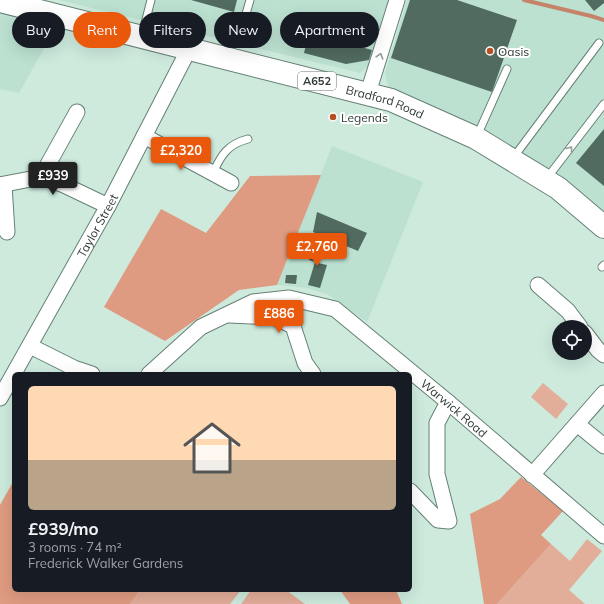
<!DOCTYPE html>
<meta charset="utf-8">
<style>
:root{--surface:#171b24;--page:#20242c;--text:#f1f3f6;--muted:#9ea1a6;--accent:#ea580c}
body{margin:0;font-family:Mulish,sans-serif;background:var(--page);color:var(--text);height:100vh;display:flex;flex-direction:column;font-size:15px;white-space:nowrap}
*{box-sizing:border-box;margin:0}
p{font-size:13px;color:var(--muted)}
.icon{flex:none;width:22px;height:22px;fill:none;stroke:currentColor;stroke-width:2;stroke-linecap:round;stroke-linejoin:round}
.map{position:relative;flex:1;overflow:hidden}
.panel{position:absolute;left:12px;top:372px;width:400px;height:220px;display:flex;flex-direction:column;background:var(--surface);border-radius:6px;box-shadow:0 4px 16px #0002}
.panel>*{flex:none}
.top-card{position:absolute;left:12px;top:12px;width:400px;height:36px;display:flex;gap:8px}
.fabs{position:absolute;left:552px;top:320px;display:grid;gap:8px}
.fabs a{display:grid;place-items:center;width:40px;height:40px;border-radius:50%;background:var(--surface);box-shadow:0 4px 16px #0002;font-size:20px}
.price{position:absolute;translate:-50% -34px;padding:0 9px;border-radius:4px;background:var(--accent);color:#fff;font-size:13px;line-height:26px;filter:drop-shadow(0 1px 2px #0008)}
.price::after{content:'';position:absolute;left:50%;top:24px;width:12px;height:9px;margin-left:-6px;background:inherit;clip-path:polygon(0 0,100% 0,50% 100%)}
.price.current{background:#222;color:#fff}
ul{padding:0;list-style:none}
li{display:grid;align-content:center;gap:8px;height:212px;padding:0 16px}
li span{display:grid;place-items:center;height:124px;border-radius:6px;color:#555}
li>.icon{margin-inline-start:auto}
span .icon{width:72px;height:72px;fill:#fffc;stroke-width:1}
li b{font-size:17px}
.pill{padding:0 14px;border-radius:18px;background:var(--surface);box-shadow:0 4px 16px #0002;font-size:14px;line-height:36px}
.pill.current{background:var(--accent);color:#fff}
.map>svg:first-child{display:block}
</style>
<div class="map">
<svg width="604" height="604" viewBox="0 0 604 604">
<rect width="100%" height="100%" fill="#cdeadd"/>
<!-- built -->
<g fill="#bce1d1">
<polygon points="59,0 389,0 371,63 360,73"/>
<polygon points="407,0 604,0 604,232 476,138 391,100 385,73"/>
<polygon points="0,14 55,29 19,93 0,89"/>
<polygon points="332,146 423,182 367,322 327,294 307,288 277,285"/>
</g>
<!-- green -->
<g fill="#e2ad99">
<polygon points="543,383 568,404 556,419 531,397"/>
<polygon points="587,539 602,551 569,590 585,604 497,604 551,544 570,561"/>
<polygon points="140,590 241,590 230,604 130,604"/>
<polygon points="251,590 286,590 305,604 241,604"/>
</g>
<!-- forest -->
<g fill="#de9b81">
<polygon points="321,175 277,285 239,290 165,341 104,307 161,209 206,233 250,176"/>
<polygon points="521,477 563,511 541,535 551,544 497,604 484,604 470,514 500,499"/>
<polygon points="14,480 14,590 140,590 130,604 0,604 0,505"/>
<polygon points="340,590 396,590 402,604 350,604"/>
</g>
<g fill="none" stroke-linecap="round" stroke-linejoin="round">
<!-- stream -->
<polyline stroke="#c5846a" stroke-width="4" points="524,0 591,16 604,20"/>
</g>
<!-- building -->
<g fill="#516b60">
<polygon points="191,0 237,0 234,12"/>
<polygon points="410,0 457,0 517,20 492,92 391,58"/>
<polygon points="585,0 604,0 604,3 594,11"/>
<polygon points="309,33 372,50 369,60 346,64 304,53"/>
<polygon points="604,129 604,186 576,163"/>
<polygon points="317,212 367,233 358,251 313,232"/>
<polygon points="311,243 322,247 318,263 327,265 320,288 308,285 315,262 309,260"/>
<polygon points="286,275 297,275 296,284 285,283"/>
</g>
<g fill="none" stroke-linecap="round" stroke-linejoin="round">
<defs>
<g id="lane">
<polyline points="241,31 250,0"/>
<polyline points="142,35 151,0"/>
<polyline points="477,136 507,69"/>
<polyline points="513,158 599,43"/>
<path d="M213 173C221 155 228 144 248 139"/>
<polyline points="547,178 604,104"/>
<polyline points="602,267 604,265"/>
</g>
<g id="street">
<polyline points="368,93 397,0"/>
<polyline points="144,136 231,183"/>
<polyline points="41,177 77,112"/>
<polyline points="0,185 41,177 64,185 108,206"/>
<polyline points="4,185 7,232"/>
<polyline points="538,285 568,311 580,327"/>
<polyline points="229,315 274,317 293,326 305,363 313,374"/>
<polyline points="585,333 598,350 604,355"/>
<polyline points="30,346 74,368 92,374"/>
<path id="s1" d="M149 374 201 327 253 302 289 298 335 309 448 402 604 536"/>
<path id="s2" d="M0 398 108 206 189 49"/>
<polyline points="577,424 604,446"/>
<polyline points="532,475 604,393"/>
<polyline points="410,491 438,520 449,521 437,474 437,423 448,402"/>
</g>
<g id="primary">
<path id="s3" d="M0 1 391 100 476 138 558 188 604 227"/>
</g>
</defs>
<!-- lane casing -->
<use href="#lane" stroke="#668075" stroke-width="9"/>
<!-- street casing -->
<use href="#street" stroke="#668075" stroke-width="17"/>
<!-- primary casing -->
<use href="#primary" stroke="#668075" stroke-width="24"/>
<!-- lane -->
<use href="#lane" stroke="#fff" stroke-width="7"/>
<!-- street -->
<use href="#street" stroke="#fff" stroke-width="15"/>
<!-- primary -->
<use href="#primary" stroke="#fff" stroke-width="22"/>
</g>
<!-- one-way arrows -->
<defs><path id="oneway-chevron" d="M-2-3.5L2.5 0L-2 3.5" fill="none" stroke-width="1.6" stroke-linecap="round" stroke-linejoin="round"/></defs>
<g stroke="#979c9a">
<use href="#oneway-chevron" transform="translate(380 56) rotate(-73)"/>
<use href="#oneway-chevron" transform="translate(570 149) rotate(-53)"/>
</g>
<!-- markers -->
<g fill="#b54f22" stroke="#fff" stroke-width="1.5">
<circle cx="490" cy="51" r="4"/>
<circle cx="333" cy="117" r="4"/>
</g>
<g text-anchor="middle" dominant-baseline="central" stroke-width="4" stroke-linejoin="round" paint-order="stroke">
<!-- shield labels -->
<rect fill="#fff" stroke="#6d7572" stroke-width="1" x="298" y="72" width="38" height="18" rx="3"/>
<g font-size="11" font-weight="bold" fill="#2f3a35">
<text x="317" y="81">A652</text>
</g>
<!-- poi labels -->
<g font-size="12" fill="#2f3a35" stroke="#fff" text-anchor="start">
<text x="498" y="51">Oasis</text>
<text x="341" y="117">Legends</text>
</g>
<!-- street labels -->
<g font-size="12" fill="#2f3a35" stroke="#fff">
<text stroke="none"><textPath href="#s3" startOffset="398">Bradford Road</textPath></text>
<text stroke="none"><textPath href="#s2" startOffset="198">Taylor Street</textPath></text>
<text stroke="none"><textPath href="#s1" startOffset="366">Warwick Road</textPath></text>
</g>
</g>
</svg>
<div class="fabs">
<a><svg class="icon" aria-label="locate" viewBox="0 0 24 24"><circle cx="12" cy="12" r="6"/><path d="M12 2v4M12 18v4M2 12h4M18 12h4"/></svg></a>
</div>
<b class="price" style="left:181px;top:171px">£2,320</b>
<b class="price current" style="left:53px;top:196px">£939</b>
<b class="price" style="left:317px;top:267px">£2,760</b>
<b class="price" style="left:279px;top:334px">£886</b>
<div class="top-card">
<a class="pill">Buy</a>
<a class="pill current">Rent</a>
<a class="pill">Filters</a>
<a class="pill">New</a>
<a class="pill">Apartment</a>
</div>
<section class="panel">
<ul>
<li><span style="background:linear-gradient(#ffd9b3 60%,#b9a48a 0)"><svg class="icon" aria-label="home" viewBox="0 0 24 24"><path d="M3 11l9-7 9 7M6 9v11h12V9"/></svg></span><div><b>£939/mo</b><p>3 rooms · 74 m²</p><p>Frederick Walker Gardens</p></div></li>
</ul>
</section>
</div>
